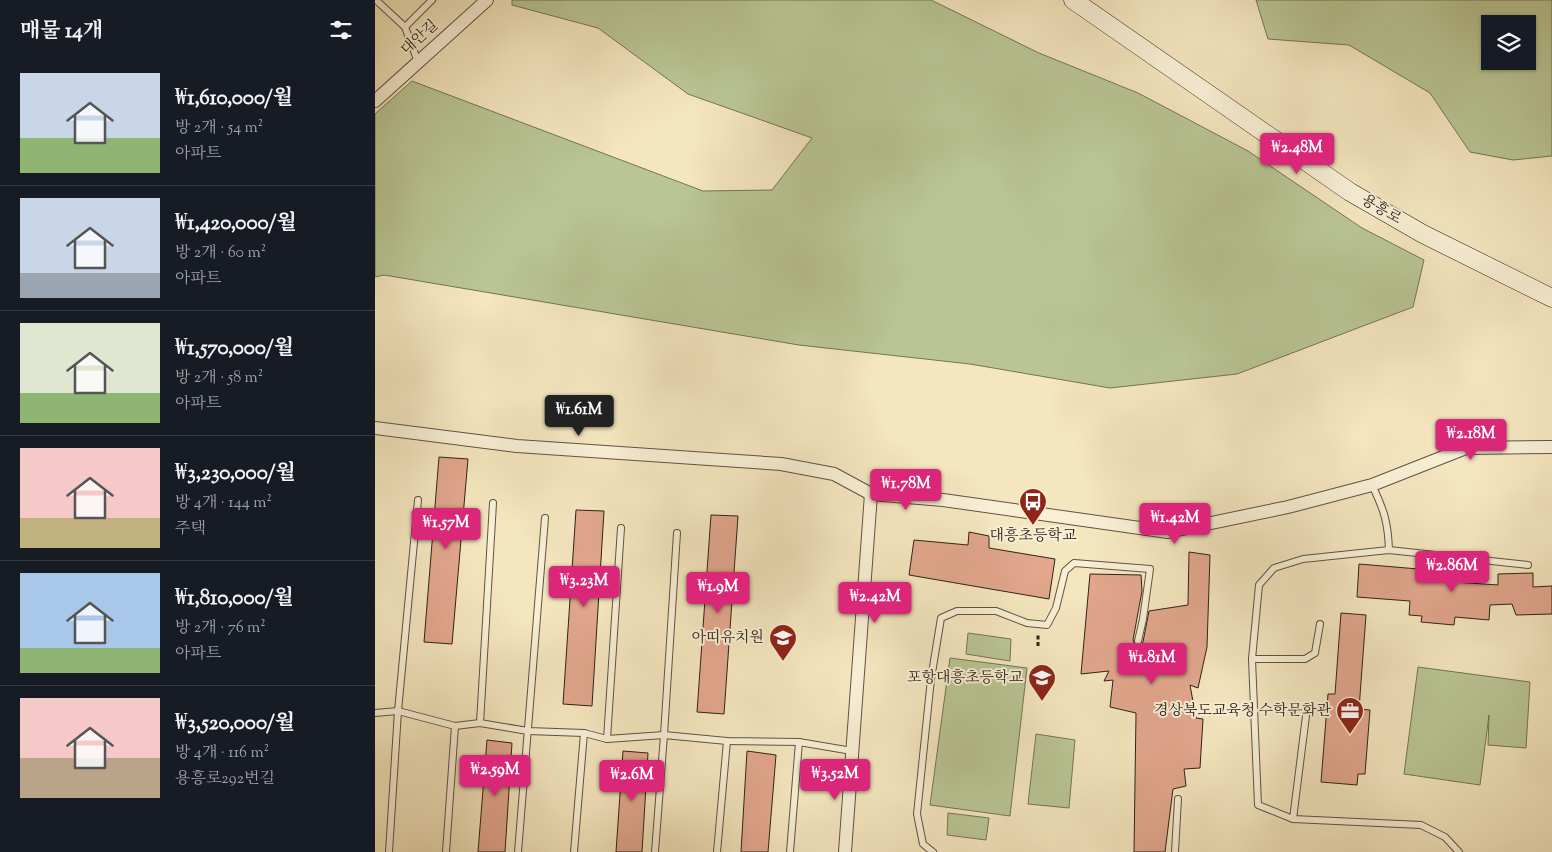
<!DOCTYPE html>
<html lang="ko">
<meta charset="utf-8">
<style>
:root{--surface:#171b24;--page:#242831;--text:#f1f3f6;--muted:#9ea1a6;--line:#363941;--accent:#db2777}
body{margin:0;font-family:"Sorts Mill Goudy","Noto Serif KR",serif;background:var(--page);color:var(--text);height:100vh;display:flex;flex-direction:column;font-size:19px;white-space:nowrap}
*{box-sizing:border-box;margin:0}
p{font-size:16px;color:var(--muted)}
.icon{flex:none;width:28px;height:28px;fill:none;stroke:currentColor;stroke-width:2;stroke-linecap:round;stroke-linejoin:round}
.map{position:relative;flex:1;overflow:hidden}
.panel{display:flex;flex-direction:column;background:var(--surface);width:375px}
.panel>*{flex:none}
.controls{position:absolute;left:1106px;top:15px;display:grid;gap:10px}
.controls a{display:grid;place-items:center;width:55px;height:55px;border-radius:0px;background:var(--surface);box-shadow:0 1px 4px #0004;font-size:25px}
.price{position:absolute;translate:-50% -42px;padding:0 11px;border-radius:5px;background:var(--accent);color:#fff;font-size:16px;line-height:32px;filter:drop-shadow(0 1px 2px #0008)}
.price::after{content:'';position:absolute;left:50%;top:30px;width:15px;height:11px;margin-left:-8px;background:inherit;clip-path:polygon(0 0,100% 0,50% 100%)}
.price.current{background:#222;color:#fff}
ul{padding:0;list-style:none}
li{display:flex;align-items:center;gap:15px;height:125px;padding:0 20px}
li+li{border-top:1px solid var(--line)}
li span{display:grid;place-items:center;flex:none;width:140px;height:100px;border-radius:0px;color:#555}
li>.icon{margin-inline-start:auto}
span .icon{width:60px;height:60px;fill:#fffc;stroke-width:1}
li b{font-size:21px}
h2{display:flex;justify-content:space-between;align-items:center;height:60px;padding:0 20px;font-size:21px}
main{display:flex;flex:1;min-height:0}
.map>svg:first-child{display:block}
</style>
<main>
<section class="panel">
<h2>매물 14개<svg class="icon" aria-label="filters" viewBox="0 0 24 24"><path d="M4 7h16M4 17h16"/><circle cx="9" cy="7" r="2"/><circle cx="15" cy="17" r="2"/></svg></h2>
<ul>
<li><span style="background:linear-gradient(#c9d6e8 65%,#8fb573 0)"><svg class="icon" aria-label="home" viewBox="0 0 24 24"><path d="M3 11l9-7 9 7M6 9v11h12V9"/></svg></span><div><b>₩1,610,000/월</b><p>방 2개 · 54 m²</p><p>아파트</p></div></li>
<li><span style="background:linear-gradient(#c9d6e8 75%,#9aa5b1 0)"><svg class="icon" aria-label="home" viewBox="0 0 24 24"><path d="M3 11l9-7 9 7M6 9v11h12V9"/></svg></span><div><b>₩1,420,000/월</b><p>방 2개 · 60 m²</p><p>아파트</p></div></li>
<li><span style="background:linear-gradient(#dfe7d0 70%,#8fb573 0)"><svg class="icon" aria-label="home" viewBox="0 0 24 24"><path d="M3 11l9-7 9 7M6 9v11h12V9"/></svg></span><div><b>₩1,570,000/월</b><p>방 2개 · 58 m²</p><p>아파트</p></div></li>
<li><span style="background:linear-gradient(#f6c9c9 70%,#c2b280 0)"><svg class="icon" aria-label="home" viewBox="0 0 24 24"><path d="M3 11l9-7 9 7M6 9v11h12V9"/></svg></span><div><b>₩3,230,000/월</b><p>방 4개 · 144 m²</p><p>주택</p></div></li>
<li><span style="background:linear-gradient(#a9c7e8 75%,#8fb573 0)"><svg class="icon" aria-label="home" viewBox="0 0 24 24"><path d="M3 11l9-7 9 7M6 9v11h12V9"/></svg></span><div><b>₩1,810,000/월</b><p>방 2개 · 76 m²</p><p>아파트</p></div></li>
<li><span style="background:linear-gradient(#f6c9c9 60%,#b9a48a 0)"><svg class="icon" aria-label="home" viewBox="0 0 24 24"><path d="M3 11l9-7 9 7M6 9v11h12V9"/></svg></span><div><b>₩3,520,000/월</b><p>방 4개 · 116 m²</p><p>용흥로292번길</p></div></li>
</ul>
</section>
<div class="map">
<svg width="1177" height="852" viewBox="0 0 1177 852">
<rect width="100%" height="100%" fill="#f4e6bf"/>
<filter id="stains"><feTurbulence type="fractalNoise" baseFrequency=".004" numOctaves="4"/><feColorMatrix values="0 0 0 0 .2 0 0 0 0 .09 0 0 0 0 .02 0 0 0 .5 -.17"/></filter>
<radialGradient id="worn" r=".72"><stop offset=".6" stop-color="#630" stop-opacity="0"/><stop offset="1" stop-color="#630" stop-opacity=".3"/></radialGradient>
<!-- green -->
<g fill="#b9c694" stroke="#747456" fill-rule="evenodd">
<polygon points="137,0 556,0 664,53 763,93 873,151 987,228 1049,260 1038,307 862,374 735,388 595,364 424,345 9,275 0,277 0,114 37,81 328,191 397,190 437,138 313,94 223,28 137,5"/>
<path d="M881 0H1177V156L1138 160 1095 152 1055 93 974 45 893 39ZM1115 24H1152V61H1115Z"/>
<polygon points="593,633 636,639 635,661 591,654"/>
<polygon points="575,658 652,668 635,816 555,805"/>
<polygon points="1043,667 1155,682 1151,748 1113,745 1114,715 1105,785 1029,774"/>
<polygon points="661,734 700,740 694,808 653,804"/>
<polygon points="573,813 614,818 611,840 572,835"/>
</g>
<!-- building -->
<g fill="#e2a78d" stroke="#2f2118">
<polygon points="64,457 93,459 77,644 49,642"/>
<polygon points="201,510 229,511 217,706 188,704"/>
<polygon points="336,515 363,516 349,714 322,712"/>
<polygon points="594,532 614,536 614,548 680,559 674,599 534,575 539,540 593,545"/>
<polygon points="814,552 835,555 832,647 823,688 815,685 821,718 828,719 825,768 809,769 811,786 798,789 790,852 759,852 761,713 735,707 738,680 729,681 734,671 706,674 715,574 766,575 767,591 758,640 760,645 764,646 768,642 774,611 813,605"/>
<polygon points="984,564 1079,572 1079,582 1123,585 1123,574 1158,573 1158,587 1177,586 1177,614 1141,615 1137,604 1115,605 1114,620 1080,617 1079,625 1046,622 1047,616 1034,615 1035,601 982,597"/>
<polygon points="966,613 991,615 984,709 995,710 990,774 983,774 982,785 946,782 953,694 960,694"/>
<polygon points="112,740 137,743 130,852 103,852"/>
<polygon points="248,751 273,753 267,852 241,852"/>
<polygon points="372,751 401,755 393,852 366,852"/>
</g>
<g fill="none" stroke-linecap="round" stroke-linejoin="round">
<defs>
<g id="service">
<polyline points="1,0 30,27 43,62"/>
<polyline points="30,27 57,0"/>
<path d="M997 485C1009 510 1013 522 1014 550"/>
<polyline points="877,659 930,659 940,653 945,624"/>
<polyline points="0,713 23,711 80,726 105,723 153,731 209,733 232,739 289,735 352,741 424,742 477,751"/>
<polyline points="105,723 118,503"/>
<polyline points="232,739 246,528"/>
<polyline points="918,819 931,716"/>
<polyline points="14,852 23,711 43,500"/>
<polyline points="71,852 80,726"/>
<polyline points="143,852 170,518"/>
<polyline points="199,852 209,733"/>
<polyline points="280,852 289,735 302,533"/>
<polyline points="342,852 352,741"/>
<polyline points="415,852 424,742"/>
<polyline points="558,852 548,844 542,814 556,679 566,618 582,611 621,611 652,623 672,625 681,608 690,571 699,563 775,569 768,619 763,641"/>
<polyline points="800,852 803,799"/>
<polyline points="1084,852 1070,837 1046,825 918,819 883,805 877,659 884,585 899,568 928,559 1014,550 1153,565"/>
</g>
<g id="minor">
<polyline points="0,101 112,0"/>
<polyline points="0,428 142,446 406,464 459,474 496,494 568,500 793,532 913,507 997,485 1091,448 1177,447"/>
<polyline points="470,852 496,494"/>
</g>
<polyline id="secondary" points="698,0 975,192 1048,234 1177,298"/>
</defs>
<!-- service casing -->
<use href="#service" stroke="#605242" stroke-width="8"/>
<!-- minor casing -->
<use href="#minor" stroke="#605242" stroke-width="14"/>
<!-- secondary casing -->
<use href="#secondary" stroke="#2f2118" stroke-width="19"/>
<!-- path -->
<polyline stroke="#2f2118" stroke-width="3" stroke-dasharray="4 2.5" stroke-linecap="butt" points="663,646 663,634"/>
<!-- service -->
<use href="#service" stroke="#f8efd5" stroke-width="6"/>
<!-- minor -->
<use href="#minor" stroke="#f8efd5" stroke-width="12"/>
<!-- secondary -->
<use href="#secondary" stroke="#f8efd5" stroke-width="18"/>
</g>
<!-- icons -->
<defs>
<symbol id="bus-pin" viewBox="-11 -11 22 30"><path d="M0 17L-7.5 6A9.5 9.5 0 1 1 7.5 6Z" fill="#8f2418" stroke="#f8efd5"/><path d="M-5-6H5V4H4V6H2V4H-2V6H-4V4H-5ZM-3.5-4V0h7V-4ZM-3.5 1.2v1.5H-2V1.2ZM2 1.2v1.5H3.5V1.2Z" fill="#fff"/></symbol>
<symbol id="school-pin" viewBox="-11 -11 22 30"><path d="M0 17L-7.5 6A9.5 9.5 0 1 1 7.5 6Z" fill="#8f2418" stroke="#f8efd5"/><path d="M0-5L7-2L0 1L-7-2ZM-4 1L0 2.5L4 1V4Q0 6-4 4Z" fill="#fff"/></symbol>
<symbol id="office-pin" viewBox="-11 -11 22 30"><path d="M0 17L-7.5 6A9.5 9.5 0 1 1 7.5 6Z" fill="#8f2418" stroke="#f8efd5"/><path d="M-6-3h4V-5.5h4V-3h4V5H-6ZM-1-4.5V-3h2v-1.5ZM-6 0V1H6V0Z" fill="#fff"/></symbol>
</defs>
<g fill-rule="evenodd">
<use href="#bus-pin" x="642" y="486" width="32" height="43"/>
<use href="#school-pin" x="392" y="622" width="32" height="43"/>
<use href="#school-pin" x="651" y="662" width="32" height="43"/>
<use href="#office-pin" x="959" y="695" width="32" height="43"/>
</g>
<g text-anchor="middle" dominant-baseline="central" stroke-width="4" stroke-linejoin="round" paint-order="stroke">
<!-- street labels -->
<g font-size="15" fill="#2f2118" stroke="#f8efd5">
<text transform="translate(45 38) rotate(-42)">대안길</text>
<text transform="translate(1006 210) rotate(30)">용흥로</text>
</g>
<!-- poi labels -->
<g font-size="15" fill="#2f2118" stroke="#f8efd5" text-anchor="end">
<text x="658" y="536" text-anchor="middle">대흥초등학교</text>
<text x="389" y="638">아띠유치원</text>
<text x="648" y="678">포항대흥초등학교</text>
<text x="956" y="711">경상북도교육청 수학문화관</text>
</g>
</g>
<rect width="100%" height="100%" filter="url(#stains)"/>
<rect width="100%" height="100%" fill="url(#worn)"/>
</svg>
<div class="controls">
<a><svg class="icon" aria-label="layers" viewBox="0 0 24 24"><path d="M12 4l9 5-9 5-9-5zM3 14l9 5 9-5"/></svg></a>
</div>
<b class="price" style="left:922px;top:175px">₩2.48M</b>
<b class="price current" style="left:204px;top:437px">₩1.61M</b>
<b class="price" style="left:1096px;top:461px">₩2.18M</b>
<b class="price" style="left:531px;top:511px">₩1.78M</b>
<b class="price" style="left:800px;top:545px">₩1.42M</b>
<b class="price" style="left:71px;top:550px">₩1.57M</b>
<b class="price" style="left:1077px;top:593px">₩2.86M</b>
<b class="price" style="left:209px;top:608px">₩3.23M</b>
<b class="price" style="left:343px;top:614px">₩1.9M</b>
<b class="price" style="left:500px;top:624px">₩2.42M</b>
<b class="price" style="left:777px;top:685px">₩1.81M</b>
<b class="price" style="left:120px;top:797px">₩2.59M</b>
<b class="price" style="left:460px;top:801px">₩3.52M</b>
<b class="price" style="left:257px;top:802px">₩2.6M</b>
</div>
</main>
